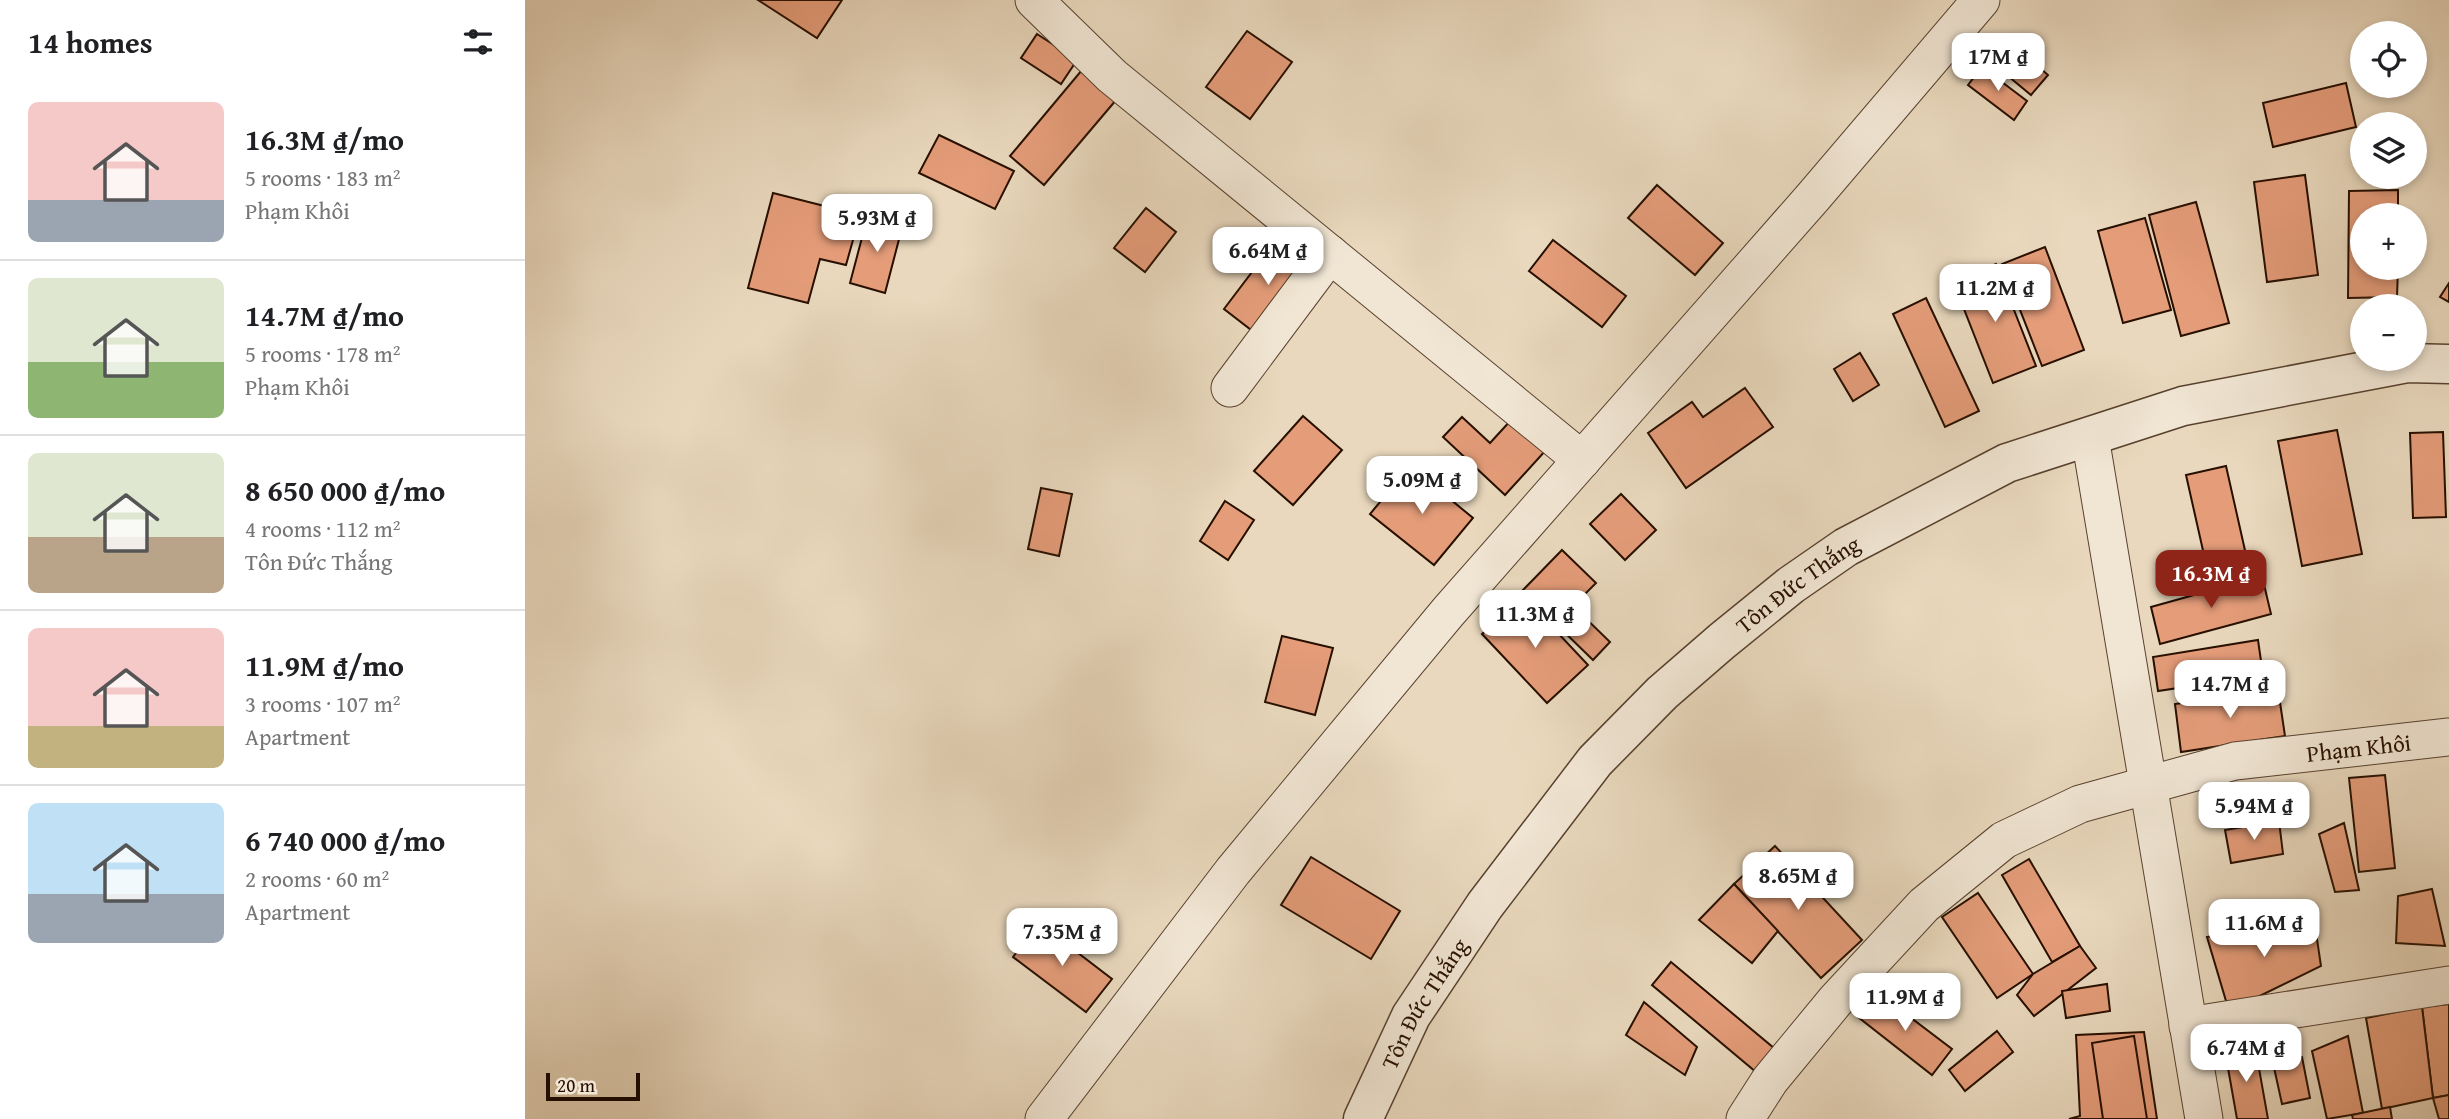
<!DOCTYPE html>
<meta charset="utf-8">
<style>
:root{--surface:#fff;--page:#f2f2f2;--text:#202124;--muted:#757577;--line:#e0e0e0;--accent:#8f2418}
body{margin:0;font-family:"Gentium Book Plus",serif;background:var(--page);color:var(--text);height:100vh;display:flex;flex-direction:column;font-size:26px;white-space:nowrap}
*{box-sizing:border-box;margin:0}
p{font-size:23px;color:var(--muted)}
.icon{flex:none;width:38px;height:38px;fill:none;stroke:currentColor;stroke-width:2;stroke-linecap:round;stroke-linejoin:round}
.map{position:relative;flex:1;overflow:hidden}
.details{display:flex;flex-direction:column;background:var(--surface);width:525px}
.details>*{flex:none}
.fabs{position:absolute;left:1825px;top:21px;display:grid;gap:14px}
.fabs a{display:grid;place-items:center;width:77px;height:77px;border-radius:50%;background:var(--surface);box-shadow:0 4px 10px #0003;font-size:35px}
.scale{position:absolute;left:21px;bottom:18px;width:94px;box-sizing:border-box;padding-left:7px;border:4px solid #270f00;border-top:0;font-size:19px;line-height:24px;white-space:nowrap;color:#270f00;-webkit-text-stroke:5px #f1e6d4;paint-order:stroke}
.price{position:absolute;translate:-50% -60px;padding:0 16px;border-radius:14px;background:#fff;color:#222;font-size:23px;line-height:46px;filter:drop-shadow(0 2px 4px #0008)}
.price::after{content:'';position:absolute;left:50%;top:42px;width:21px;height:16px;margin-left:-10px;background:inherit;clip-path:polygon(0 0,100% 0,50% 100%)}
.price.on{background:var(--accent);color:#fff}
ul{padding:0;list-style:none}
li{display:flex;align-items:center;gap:21px;height:175px;padding:0 28px}
li+li{border-top:2px solid var(--line)}
li span{display:grid;place-items:center;flex:none;width:196px;height:140px;border-radius:10px;color:#555}
li>.icon{margin-inline-start:auto}
span .icon{width:84px;height:84px;fill:#fffc;stroke-width:1}
li b{font-size:30px}
h2{display:flex;justify-content:space-between;align-items:center;height:84px;padding:0 28px;font-size:30px}
main{display:flex;flex:1;min-height:0}
.map>svg:first-child{display:block}
</style>
<main>
<section class="details">
<h2>14 homes<svg class="icon" aria-label="filters" viewBox="0 0 24 24"><path d="M4 7h16M4 17h16"/><circle cx="9" cy="7" r="2"/><circle cx="15" cy="17" r="2"/></svg></h2>
<ul>
<li><span style="background:linear-gradient(#f6c9c9 70%,#9aa5b1 0)"><svg class="icon" aria-label="home" viewBox="0 0 24 24"><path d="M3 11l9-7 9 7M6 9v11h12V9"/></svg></span><div><b>16.3M ₫/mo</b><p>5 rooms · 183 m²</p><p>Phạm Khôi</p></div></li>
<li><span style="background:linear-gradient(#dfe7d0 60%,#8fb573 0)"><svg class="icon" aria-label="home" viewBox="0 0 24 24"><path d="M3 11l9-7 9 7M6 9v11h12V9"/></svg></span><div><b>14.7M ₫/mo</b><p>5 rooms · 178 m²</p><p>Phạm Khôi</p></div></li>
<li><span style="background:linear-gradient(#dfe7d0 60%,#b9a48a 0)"><svg class="icon" aria-label="home" viewBox="0 0 24 24"><path d="M3 11l9-7 9 7M6 9v11h12V9"/></svg></span><div><b>8 650 000 ₫/mo</b><p>4 rooms · 112 m²</p><p>Tôn Đức Thắng</p></div></li>
<li><span style="background:linear-gradient(#f6c9c9 70%,#c2b280 0)"><svg class="icon" aria-label="home" viewBox="0 0 24 24"><path d="M3 11l9-7 9 7M6 9v11h12V9"/></svg></span><div><b>11.9M ₫/mo</b><p>3 rooms · 107 m²</p><p>Apartment</p></div></li>
<li><span style="background:linear-gradient(#bfe0f5 65%,#9aa5b1 0)"><svg class="icon" aria-label="home" viewBox="0 0 24 24"><path d="M3 11l9-7 9 7M6 9v11h12V9"/></svg></span><div><b>6 740 000 ₫/mo</b><p>2 rooms · 60 m²</p><p>Apartment</p></div></li>
</ul>
</section>
<div class="map">
<svg width="1924" height="1119" viewBox="0 0 1924 1119">
<rect width="100%" height="100%" fill="#e9d8bd"/>
<filter id="stains"><feTurbulence type="fractalNoise" baseFrequency=".00286" numOctaves="4"/><feColorMatrix values="0 0 0 0 .2 0 0 0 0 .09 0 0 0 0 .02 0 0 0 .5 -.17"/></filter>
<radialGradient id="worn" r=".72"><stop offset=".6" stop-color="#630" stop-opacity="0"/><stop offset="1" stop-color="#630" stop-opacity=".3"/></radialGradient>
<!-- building -->
<g fill="#e49c79" stroke="#270f00" stroke-width="2">
<polygon points="233,0 317,0 292,38"/>
<polygon points="722,31 767,62 725,119 681,87"/>
<polygon points="512,34 552,60 536,84 496,58"/>
<polygon points="1478,36 1523,75 1506,95 1460,57"/>
<polygon points="562,64 597,93 519,185 485,156"/>
<polygon points="1457,67 1502,101 1489,120 1443,85"/>
<polygon points="1821,83 1831,127 1748,147 1738,103"/>
<polygon points="414,135 489,171 470,209 394,173"/>
<polygon points="1780,175 1793,275 1742,282 1729,182"/>
<polygon points="1132,185 1198,243 1170,275 1103,218"/>
<polygon points="1873,190 1873,215 1838,215 1838,268 1873,268 1872,297 1823,298 1824,191"/>
<polygon points="248,193 335,215 321,265 295,259 283,303 223,288"/>
<polygon points="1671,202 1704,323 1656,336 1624,215"/>
<polygon points="621,208 651,232 620,272 589,248"/>
<polygon points="343,215 378,224 360,293 325,283"/>
<polygon points="1620,218 1646,310 1598,323 1573,231"/>
<polygon points="752,239 788,266 734,336 699,309"/>
<polygon points="1028,240 1101,296 1077,327 1004,271"/>
<polygon points="1520,247 1559,350 1517,366 1477,264"/>
<polygon points="1471,264 1511,366 1468,383 1428,281"/>
<polygon points="1924,283 1924,302 1915,297"/>
<polygon points="1401,298 1454,411 1420,427 1368,314"/>
<polygon points="1335,353 1354,385 1328,401 1309,369"/>
<polygon points="1220,388 1248,427 1161,488 1123,433 1167,402 1178,417"/>
<polygon points="778,416 817,450 768,505 729,471"/>
<polygon points="937,417 965,443 987,419 1021,450 980,495 918,437"/>
<polygon points="1812,430 1837,554 1777,566 1753,441"/>
<polygon points="1918,432 1921,517 1888,518 1885,433"/>
<polygon points="885,466 948,518 909,565 845,514"/>
<polygon points="1701,466 1726,577 1686,586 1661,475"/>
<polygon points="516,488 547,494 534,556 503,549"/>
<polygon points="1096,494 1131,530 1100,560 1065,524"/>
<polygon points="700,501 729,520 703,560 675,541"/>
<polygon points="1037,550 1071,583 1048,606 1085,642 1068,660 997,591"/>
<polygon points="1737,576 1746,614 1635,644 1626,607"/>
<polygon points="998,596 1063,665 1022,703 957,634"/>
<polygon points="757,636 808,648 790,715 740,702"/>
<polygon points="1733,640 1738,675 1633,691 1628,657"/>
<polygon points="1753,689 1760,736 1656,752 1650,704"/>
<polygon points="1860,775 1870,868 1834,872 1824,778"/>
<polygon points="1754,821 1758,854 1706,863 1700,830"/>
<polygon points="1819,823 1834,890 1810,892 1794,834"/>
<polygon points="1250,846 1337,940 1296,978 1209,884"/>
<polygon points="786,857 875,911 846,959 756,905"/>
<polygon points="1504,859 1555,946 1527,962 1477,875"/>
<polygon points="1209,884 1253,931 1227,963 1174,920"/>
<polygon points="1907,889 1920,946 1871,943 1873,896"/>
<polygon points="1453,893 1508,974 1472,998 1417,917"/>
<polygon points="1789,919 1796,966 1704,1011 1682,937"/>
<polygon points="514,923 587,979 561,1012 488,957"/>
<polygon points="1555,946 1571,968 1509,1016 1492,995 1508,974"/>
<polygon points="1146,962 1250,1049 1231,1072 1127,985"/>
<polygon points="1582,984 1585,1011 1541,1018 1537,991"/>
<polygon points="1352,992 1427,1049 1407,1075 1333,1017"/>
<polygon points="1119,1002 1172,1047 1160,1075 1101,1035"/>
<polygon points="1924,1004 1924,1095 1908,1098 1897,1007"/>
<polygon points="1897,1007 1908,1098 1857,1109 1841,1018"/>
<polygon points="1472,1031 1488,1052 1440,1091 1424,1070"/>
<polygon points="1619,1032 1632,1119 1544,1119 1555,1116 1551,1035"/>
<polygon points="1609,1036 1622,1119 1578,1119 1567,1043"/>
<polygon points="1823,1036 1838,1113 1802,1119 1787,1051"/>
<polygon points="1730,1046 1743,1119 1712,1119 1700,1051"/>
<polygon points="1777,1057 1785,1098 1757,1104 1748,1063"/>
<polygon points="1924,1095 1924,1119 1914,1119 1908,1098"/>
<polygon points="1865,1107 1867,1119 1828,1119 1827,1115"/>
</g>
<g fill="none" stroke-linecap="round" stroke-linejoin="round">
<defs>
<g id="minor">
<polyline points="509,0 587,76 1057,460"/>
<polyline points="705,388 805,254"/>
<polyline points="1565,437 1679,1119"/>
<polyline points="1663,1026 1924,985"/>
<polyline points="519,1119 708,871 923,612 1289,196 1456,0"/>
<path id="s1" d="M1220 1119 1245 1080 1311 1000 1399 905 1479 840 1555 804 1710 761 1924 737"/>
</g>
<g id="tertiary">
<path id="s2" d="M838 1119 886 1016 960 905 1070 761 1137 693 1197 641 1266 585 1321 547 1482 463 1658 406 1882 363 1924 364"/>
</g>
</defs>
<!-- minor casing -->
<use href="#minor" stroke="#58412f" stroke-width="39"/>
<!-- tertiary casing -->
<use href="#tertiary" stroke="#58412f" stroke-width="41"/>
<!-- minor -->
<use href="#minor" stroke="#f1e6d4" stroke-width="37"/>
<!-- tertiary -->
<use href="#tertiary" stroke="#f1e6d4" stroke-width="38"/>
</g>
<g text-anchor="middle" dominant-baseline="central" stroke-width="5" stroke-linejoin="round" paint-order="stroke">
<!-- street labels -->
<g font-size="23" fill="#270f00" stroke="#f1e6d4">
<text stroke="none"><textPath href="#s2" startOffset="698">Tôn Đức Thắng</textPath></text>
<text stroke="none"><textPath href="#s1" startOffset="752">Phạm Khôi</textPath></text>
<text stroke="none"><textPath href="#s2" startOffset="131">Tôn Đức Thắng</textPath></text>
</g>
</g>
<rect width="100%" height="100%" filter="url(#stains)"/>
<rect width="100%" height="100%" fill="url(#worn)"/>
</svg>
<div class="fabs">
<a><svg class="icon" aria-label="locate" viewBox="0 0 24 24"><circle cx="12" cy="12" r="6"/><path d="M12 2v4M12 18v4M2 12h4M18 12h4"/></svg></a>
<a><svg class="icon" aria-label="layers" viewBox="0 0 24 24"><path d="M12 4l9 5-9 5-9-5zM3 14l9 5 9-5"/></svg></a>
<a>+</a>
<a>−</a>
</div>
<div class="scale">20 m</div>
<b class="price" style="left:1473px;top:93px">17M ₫</b>
<b class="price" style="left:352px;top:254px">5.93M ₫</b>
<b class="price" style="left:743px;top:287px">6.64M ₫</b>
<b class="price" style="left:1470px;top:324px">11.2M ₫</b>
<b class="price" style="left:897px;top:516px">5.09M ₫</b>
<b class="price on" style="left:1686px;top:610px">16.3M ₫</b>
<b class="price" style="left:1010px;top:650px">11.3M ₫</b>
<b class="price" style="left:1705px;top:720px">14.7M ₫</b>
<b class="price" style="left:1729px;top:842px">5.94M ₫</b>
<b class="price" style="left:1273px;top:912px">8.65M ₫</b>
<b class="price" style="left:1739px;top:959px">11.6M ₫</b>
<b class="price" style="left:537px;top:968px">7.35M ₫</b>
<b class="price" style="left:1380px;top:1033px">11.9M ₫</b>
<b class="price" style="left:1721px;top:1084px">6.74M ₫</b>
</div>
</main>
